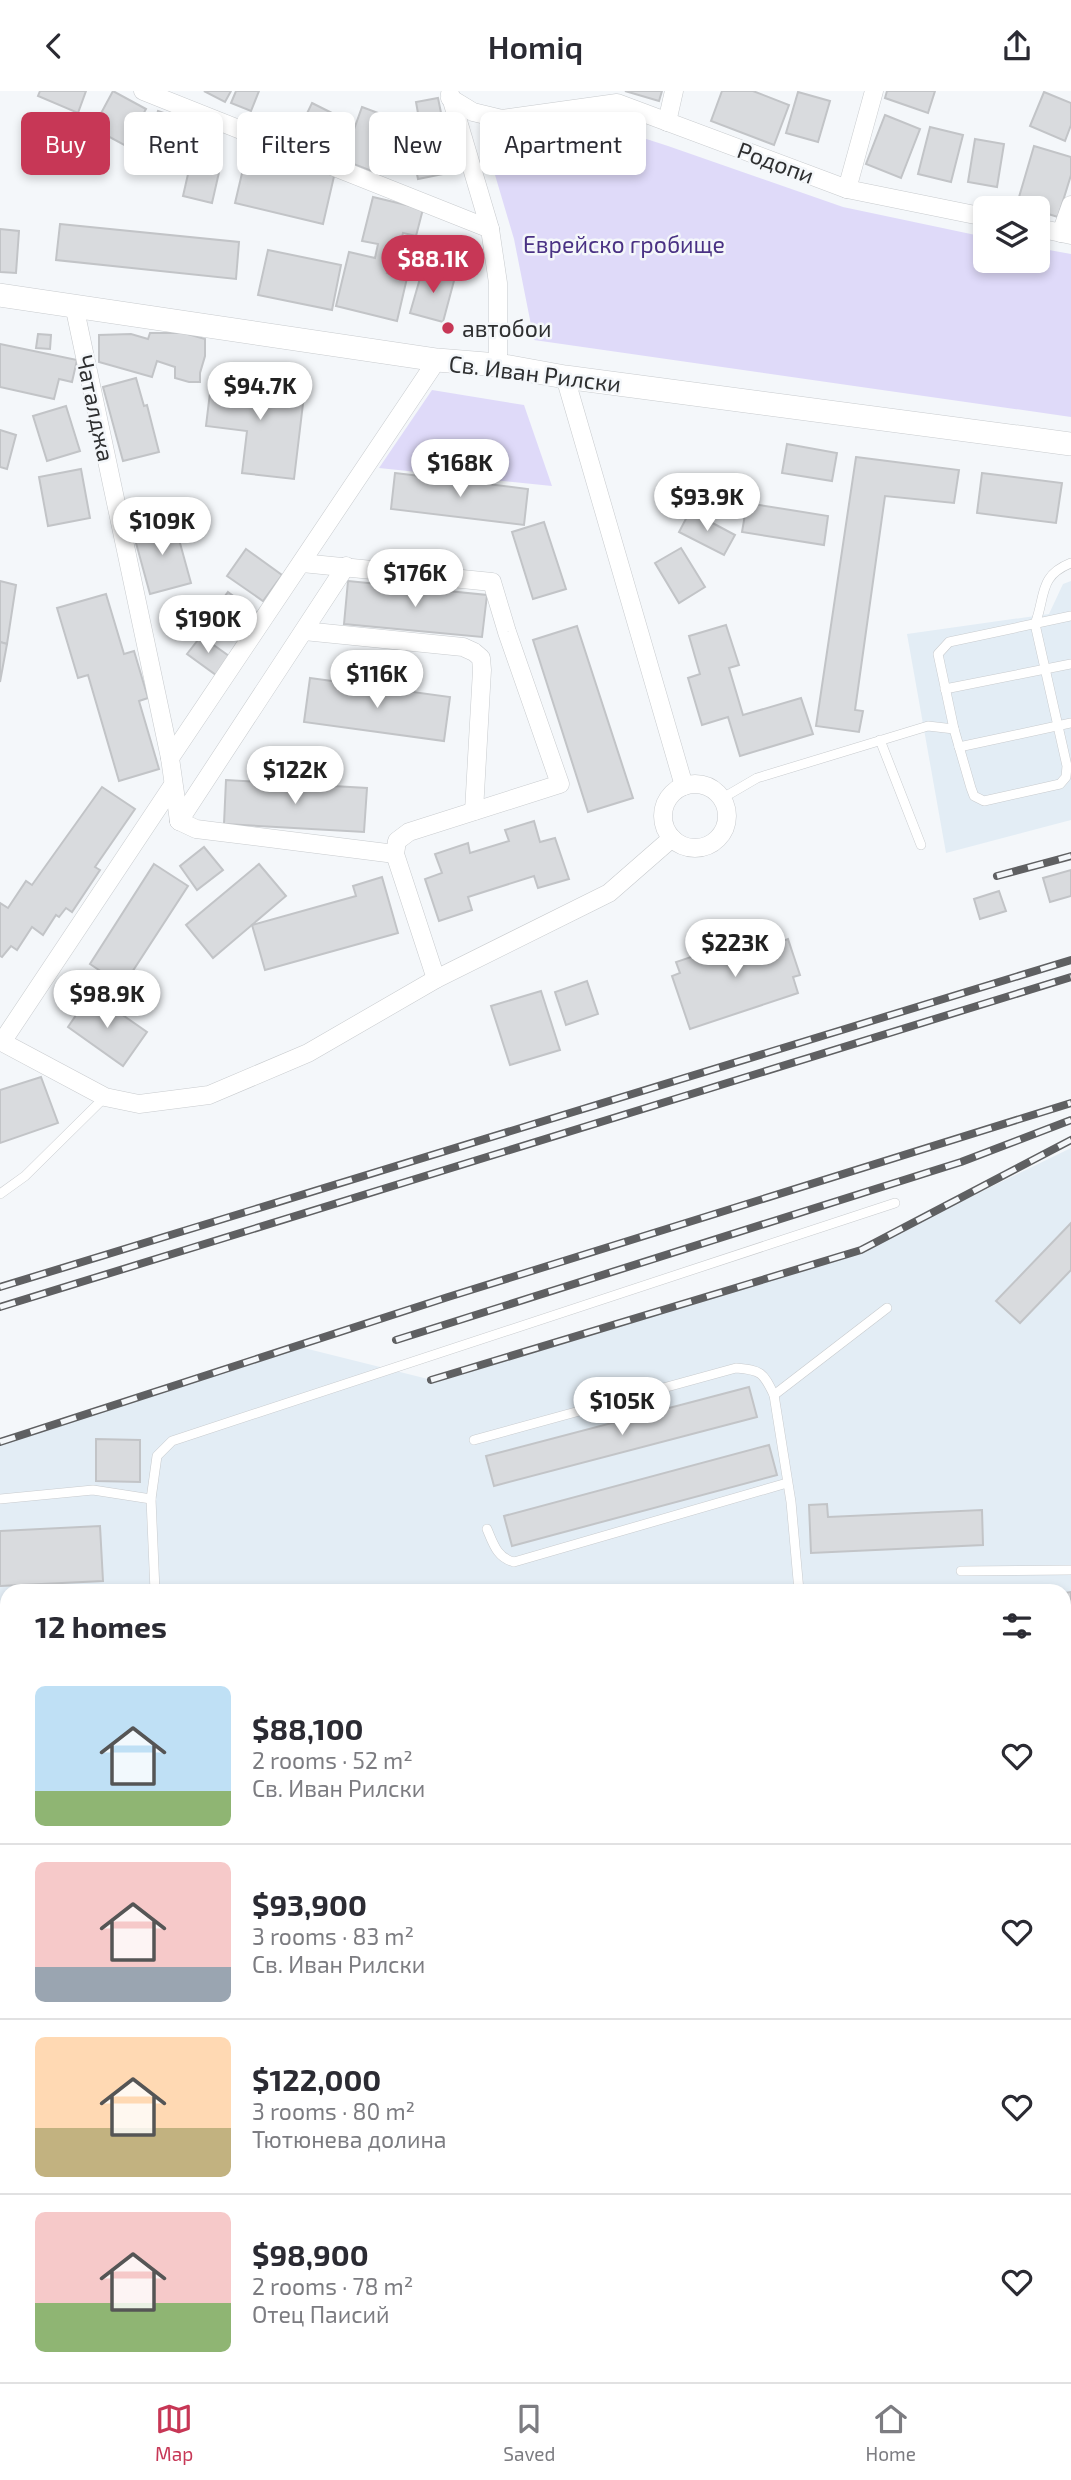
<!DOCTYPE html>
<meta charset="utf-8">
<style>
:root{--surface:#fff;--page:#f2f2f3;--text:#2b2b33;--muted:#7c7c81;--line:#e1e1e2;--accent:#c73756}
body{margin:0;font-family:"Exo 2",sans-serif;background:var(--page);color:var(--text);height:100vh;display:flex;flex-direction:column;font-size:26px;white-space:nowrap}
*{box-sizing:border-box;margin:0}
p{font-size:23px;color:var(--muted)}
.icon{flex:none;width:38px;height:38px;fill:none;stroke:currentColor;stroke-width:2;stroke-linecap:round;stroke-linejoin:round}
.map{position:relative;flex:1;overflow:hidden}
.drawer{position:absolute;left:0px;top:1493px;width:1071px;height:800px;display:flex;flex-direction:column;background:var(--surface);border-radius:21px 21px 0 0;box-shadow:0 4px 10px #0003}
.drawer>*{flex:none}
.banner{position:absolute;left:21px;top:21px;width:700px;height:63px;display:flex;gap:14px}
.buttons{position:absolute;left:973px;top:105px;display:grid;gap:14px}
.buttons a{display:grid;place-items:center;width:77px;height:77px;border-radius:10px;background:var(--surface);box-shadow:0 4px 10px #0003;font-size:35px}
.price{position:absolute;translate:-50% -60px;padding:0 16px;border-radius:24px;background:#fff;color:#222;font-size:23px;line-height:46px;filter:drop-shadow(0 2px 4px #0008)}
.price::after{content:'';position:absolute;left:50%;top:42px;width:21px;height:16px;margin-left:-10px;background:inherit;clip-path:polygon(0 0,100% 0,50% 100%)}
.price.active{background:var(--accent);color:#fff}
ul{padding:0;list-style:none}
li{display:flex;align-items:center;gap:21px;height:175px;padding:0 35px}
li+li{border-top:2px solid var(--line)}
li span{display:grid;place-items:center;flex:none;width:196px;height:140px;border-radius:10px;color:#555}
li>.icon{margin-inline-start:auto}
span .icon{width:84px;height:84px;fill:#fffc;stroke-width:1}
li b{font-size:30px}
h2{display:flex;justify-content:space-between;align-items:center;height:84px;padding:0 35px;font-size:30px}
.tag{padding:0 24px;border-radius:10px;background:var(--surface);box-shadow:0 4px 10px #0003;font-size:24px;line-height:63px}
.tag.active{background:var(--accent);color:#fff}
header{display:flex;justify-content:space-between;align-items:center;height:91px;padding:0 35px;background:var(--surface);font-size:32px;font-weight:600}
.tabs{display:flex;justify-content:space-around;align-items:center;height:98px;border-top:2px solid var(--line);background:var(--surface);font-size:19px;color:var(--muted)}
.tabs a{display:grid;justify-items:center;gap:4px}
.tabs .active{color:var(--accent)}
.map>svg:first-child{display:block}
</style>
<header><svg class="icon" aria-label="back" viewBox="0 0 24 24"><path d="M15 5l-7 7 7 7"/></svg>Homiq<svg class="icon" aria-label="share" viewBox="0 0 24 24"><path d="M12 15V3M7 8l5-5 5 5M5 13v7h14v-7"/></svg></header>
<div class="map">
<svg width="1071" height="2291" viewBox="0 0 1071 2291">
<rect width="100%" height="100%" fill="#f4f7fa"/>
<!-- built -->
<g fill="#e3edf5">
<polygon points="1071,490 1071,729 946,762 907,543 1049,523 1063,493"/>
<polygon points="1071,1057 1071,1775 1064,1772 1064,1500 7,1500 7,1557 0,1557 0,1352 296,1255 432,1289 861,1159"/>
</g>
<!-- green -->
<g fill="#dfdaf9">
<polygon points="600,33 668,55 843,116 985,146 985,170 1038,170 1038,157 1071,163 1071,326 534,249 514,148 482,40 578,38"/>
<polygon points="432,299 524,314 552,395 379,377"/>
<polygon points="0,1746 7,1749 7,2286 1064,2286 1064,2118 1071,2120 1071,2291 0,2291"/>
</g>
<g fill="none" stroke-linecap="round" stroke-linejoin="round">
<!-- river -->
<g stroke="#57c6bb" stroke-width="40">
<polyline points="0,1717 7,1719"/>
<polyline points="1064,1965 1071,1966"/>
</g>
</g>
<!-- building -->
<g fill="#d9dbde" stroke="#c2c4c7" stroke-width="2">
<polygon points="40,0 86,0 78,22 38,5"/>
<polygon points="113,0 146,18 126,55 93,37"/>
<polygon points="204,0 231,0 225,11"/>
<polygon points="236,0 259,0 251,20 231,12"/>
<polygon points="625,0 662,0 659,10"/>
<polygon points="722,0 753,0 789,14 774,54 711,30"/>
<polygon points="887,0 935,0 928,22 885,7"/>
<polygon points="798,1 830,10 818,51 786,42"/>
<polygon points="1044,1 1071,12 1071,34 1065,50 1030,35"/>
<polygon points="438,7 453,81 418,88 406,30 419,28 416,11"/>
<polygon points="312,12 344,28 328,61 296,45"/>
<polygon points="362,16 397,29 377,82 343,69"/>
<polygon points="158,20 193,32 181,67 147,55"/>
<polygon points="885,24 920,38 901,87 866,73"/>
<polygon points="930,36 963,44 951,91 918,83"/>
<polygon points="975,48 1004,53 997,96 968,91"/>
<polygon points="1034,55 1071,66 1071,84 1058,126 1038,120 1038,117 1017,113"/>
<polygon points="247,61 335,81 323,133 235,112"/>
<polygon points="191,70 220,77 212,112 183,105"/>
<polygon points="373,106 423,118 416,145 403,142 399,159 393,157 387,182 407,187 397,230 336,215 349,161 375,167 378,153 362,150"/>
<polygon points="60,133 239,151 236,188 56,169"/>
<polygon points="0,138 19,140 16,182 0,181"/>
<polygon points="268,159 341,174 332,219 258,204"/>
<polygon points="423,177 455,186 443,231 410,222"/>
<polygon points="150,242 184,242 205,248 205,265 200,282 200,291 189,291 175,287 175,276 157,270 152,286 99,271 99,244 131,243 148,248"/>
<polygon points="38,243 51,244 50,258 36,257"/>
<polygon points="0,253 77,269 72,291 59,288 54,308 0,296"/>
<polygon points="212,285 305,296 294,388 242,382 247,340 206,335"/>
<polygon points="136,287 144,315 147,314 159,361 123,370 103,296"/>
<polygon points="66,315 80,360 47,370 33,325"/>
<polygon points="0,339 16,344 7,378 0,376"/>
<polygon points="787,353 837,362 832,390 782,382"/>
<polygon points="856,366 959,379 954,412 885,405 855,619 863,620 859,641 816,635"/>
<polygon points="81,378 90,427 48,435 39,386"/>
<polygon points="395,382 528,398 524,434 391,418"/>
<polygon points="982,382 1062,392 1056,432 977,422"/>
<polygon points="747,412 828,425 824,454 742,441"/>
<polygon points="690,420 735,444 724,464 679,441"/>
<polygon points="163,426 165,437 175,434 191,492 150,503 133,441 150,436 148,429"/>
<polygon points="544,431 566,498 533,508 512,441"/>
<polygon points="681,457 705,496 679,512 655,472"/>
<polygon points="246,458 282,484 263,510 227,485"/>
<polygon points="0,490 16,494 7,553 0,551"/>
<polygon points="348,490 487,504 482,546 344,533"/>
<polygon points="228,501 258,523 240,548 210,525"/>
<polygon points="106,503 124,563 134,560 148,607 139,610 159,678 119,690 88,584 78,587 57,517"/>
<polygon points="726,534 739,574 729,577 743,624 801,607 813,643 740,665 728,626 702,634 688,587 700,583 689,545"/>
<polygon points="577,535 633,707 588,721 533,549"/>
<polygon points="201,545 229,565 216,584 187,563"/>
<polygon points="0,551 7,553 0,591"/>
<polygon points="310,587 450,606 444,650 304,631"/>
<polygon points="226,689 367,697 364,741 224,733"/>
<polygon points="102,696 135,718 95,776 100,779 72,821 66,817 59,826 56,824 43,844 32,836 17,859 11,855 2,866 0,865 0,812 8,817 26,790 32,794"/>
<polygon points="534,730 540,751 555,747 569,788 538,797 534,785 468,806 472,819 439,830 425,788 442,782 435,763 468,752 470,762 509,750 505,739"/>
<polygon points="204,756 223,779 197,799 180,775"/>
<polygon points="154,773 188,795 123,895 90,873"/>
<polygon points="259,773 286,805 213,867 186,834"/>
<polygon points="1071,779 1071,805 1050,811 1043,787"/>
<polygon points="382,786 398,842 265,879 252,834 356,805 353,795"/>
<polygon points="999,800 1006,820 980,828 974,808"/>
<polygon points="768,840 772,854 788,848 800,884 793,886 798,902 690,938 672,885 680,882 676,871"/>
<polygon points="587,890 598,923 566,934 555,901"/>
<polygon points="541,900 560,959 510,974 491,915"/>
<polygon points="91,902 147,941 123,975 68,936"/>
<polygon points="41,986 58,1032 0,1052 0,999"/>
<polygon points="1071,1132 1071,1179 1020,1232 996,1210"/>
<polygon points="749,1296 757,1326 494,1395 486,1365"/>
<polygon points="96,1348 140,1349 140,1391 96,1390"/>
<polygon points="769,1354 777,1384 512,1455 504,1425"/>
<polygon points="827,1413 828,1426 982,1419 983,1454 811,1462 809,1414"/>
<polygon points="100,1435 103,1490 0,1495 0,1440"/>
<polygon points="786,1495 786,1500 715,1500"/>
<polygon points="1071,1501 1071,1545 1064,1546 1064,1502"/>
<rect x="1064" y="1627" width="7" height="94"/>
</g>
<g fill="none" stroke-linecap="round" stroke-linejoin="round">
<defs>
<g id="service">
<polyline points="945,598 1071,573"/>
<polyline points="954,638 938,563 949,551 1071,525"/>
<polyline points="880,649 921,754"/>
<polyline points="959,656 1071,632"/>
<path d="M721 708 757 687 928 635 954 638 971 697 974 705 984 710 1060 693 1066 686 1067 675 1035 533C1046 505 1038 485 1071 472"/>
<polyline points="0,1103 25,1085 105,1006"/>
<polyline points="774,1304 887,1217"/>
<path d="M474 1349 736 1277C761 1279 763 1281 774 1304L791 1411 799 1500"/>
<polyline points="0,1408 93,1399 151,1408"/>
<path d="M487 1438C493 1452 497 1467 514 1471L787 1392"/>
<polyline points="961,1480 1071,1479"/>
<polyline points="155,1500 151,1408 157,1365 172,1350 895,1112"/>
</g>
<g id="minor">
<polyline points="143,0 490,138"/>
<polyline points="450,3 490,138 498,192 498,274"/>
<polyline points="450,7 473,21 502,28 617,12 847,98 985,126"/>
<polyline points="667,31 674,0"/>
<polyline points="847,98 874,0"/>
<polyline points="1038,137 1071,144"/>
<polyline points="1061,142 1071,114"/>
<polyline points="74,214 170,667"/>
<polyline points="565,286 684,695"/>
<polyline points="302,472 492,491 507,541 560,693 409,741 397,750 395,763 436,888"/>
<polyline points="304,540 463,556 474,561 481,567 482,579 474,720"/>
<circle cx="695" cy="725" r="32"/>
<polyline points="179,730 170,667 437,269"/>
<polyline points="179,730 346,475"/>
<polyline points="179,730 196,738 395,763"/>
<polyline points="0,950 105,1006 139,1013 209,1004 308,962 436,888 609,802 672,747"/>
<polyline points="2,951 173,694"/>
<polyline points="0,1528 7,1528"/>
<polyline points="1064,1580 1071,1580"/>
<polyline points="0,1860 7,1860"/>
</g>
<polyline id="tertiary" points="0,204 437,269 498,274 565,286 1071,353"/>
<g id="primary">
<polyline points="0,1581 7,1581"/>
<polyline points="0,1613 7,1613"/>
<polyline points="1064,1815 1071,1818"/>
<polyline points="1064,1848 1071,1851"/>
</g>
</defs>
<!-- service casing -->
<use href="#service" stroke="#c8cbce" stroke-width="10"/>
<!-- minor casing -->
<use href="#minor" stroke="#c8cbce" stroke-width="19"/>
<!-- tertiary casing -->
<use href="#tertiary" stroke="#c8cbce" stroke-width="24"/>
<!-- primary casing -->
<use href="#primary" stroke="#d1d1d1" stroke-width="30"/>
<!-- service -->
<use href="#service" stroke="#fff" stroke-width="9"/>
<!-- minor -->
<use href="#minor" stroke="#fff" stroke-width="18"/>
<!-- tertiary -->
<use href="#tertiary" stroke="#fff" stroke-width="23"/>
<!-- primary -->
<use href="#primary" stroke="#8bebfd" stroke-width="28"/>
<defs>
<g id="rail">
<polyline points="997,785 1071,765"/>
<polyline points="0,1196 1071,869"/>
<polyline points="0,1216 1071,886"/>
<polyline points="396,1249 961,1071 1071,1029"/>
<polyline points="431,1289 861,1159 1071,1049"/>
<polyline points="0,1351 448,1206 1071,1012"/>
</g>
</defs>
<!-- rail casing -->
<use href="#rail" stroke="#5f6062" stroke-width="8"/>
<!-- rail -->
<use href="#rail" stroke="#f4f7fa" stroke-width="5" stroke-dasharray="16" stroke-linecap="butt"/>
</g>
<!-- markers -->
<circle fill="#c73756" stroke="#f4f7fa" stroke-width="2.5" cx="448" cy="237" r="7"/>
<g text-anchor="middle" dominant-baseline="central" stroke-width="5" stroke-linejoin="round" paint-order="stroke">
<!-- street labels -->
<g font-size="23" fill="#2e2f30" stroke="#f4f7fa">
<text transform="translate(776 71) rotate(20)">Родопи</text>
<text transform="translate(535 282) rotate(7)">Св. Иван Рилски</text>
<text transform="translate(96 317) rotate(78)">Чаталджа</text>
</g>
<!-- park labels -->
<g font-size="23" fill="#4a3284" stroke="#f4f7fa">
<text x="624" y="153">Еврейско гробище</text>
</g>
<!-- poi labels -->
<g font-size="23" fill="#2e2f30" stroke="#f4f7fa" text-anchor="start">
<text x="462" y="237">автобои</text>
</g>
</g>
</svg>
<div class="buttons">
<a><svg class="icon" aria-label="layers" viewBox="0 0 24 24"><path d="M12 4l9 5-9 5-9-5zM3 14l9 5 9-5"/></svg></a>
</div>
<b class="price active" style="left:433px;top:204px">$88.1K</b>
<b class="price" style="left:260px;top:331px">$94.7K</b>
<b class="price" style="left:460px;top:408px">$168K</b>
<b class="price" style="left:707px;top:442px">$93.9K</b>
<b class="price" style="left:162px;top:466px">$109K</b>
<b class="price" style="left:415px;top:518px">$176K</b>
<b class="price" style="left:208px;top:564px">$190K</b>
<b class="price" style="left:377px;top:619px">$116K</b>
<b class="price" style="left:295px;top:715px">$122K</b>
<b class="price" style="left:735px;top:888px">$223K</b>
<b class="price" style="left:107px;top:939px">$98.9K</b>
<b class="price" style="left:622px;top:1346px">$105K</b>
<div class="banner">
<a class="tag active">Buy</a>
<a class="tag">Rent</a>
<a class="tag">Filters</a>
<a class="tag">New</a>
<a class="tag">Apartment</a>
</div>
<section class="drawer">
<h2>12 homes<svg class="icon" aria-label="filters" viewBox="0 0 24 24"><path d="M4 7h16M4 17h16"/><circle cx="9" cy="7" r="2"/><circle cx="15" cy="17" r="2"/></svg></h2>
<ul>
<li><span style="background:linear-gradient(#bfe0f5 75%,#8fb573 0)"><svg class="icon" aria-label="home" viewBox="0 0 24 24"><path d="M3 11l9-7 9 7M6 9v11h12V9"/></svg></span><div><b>$88,100</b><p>2 rooms · 52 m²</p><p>Св. Иван Рилски</p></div><svg class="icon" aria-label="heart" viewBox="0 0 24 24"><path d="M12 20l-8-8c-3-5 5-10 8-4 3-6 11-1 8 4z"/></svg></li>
<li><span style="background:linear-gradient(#f6c9c9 75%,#9aa5b1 0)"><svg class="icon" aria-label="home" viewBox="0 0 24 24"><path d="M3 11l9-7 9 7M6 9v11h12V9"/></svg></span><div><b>$93,900</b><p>3 rooms · 83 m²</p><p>Св. Иван Рилски</p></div><svg class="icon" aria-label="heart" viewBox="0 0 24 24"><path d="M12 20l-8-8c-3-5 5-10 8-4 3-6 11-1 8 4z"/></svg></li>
<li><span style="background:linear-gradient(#ffd9b3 65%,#c2b280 0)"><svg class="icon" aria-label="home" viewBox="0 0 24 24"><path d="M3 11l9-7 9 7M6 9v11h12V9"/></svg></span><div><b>$122,000</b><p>3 rooms · 80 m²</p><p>Тютюнева долина</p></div><svg class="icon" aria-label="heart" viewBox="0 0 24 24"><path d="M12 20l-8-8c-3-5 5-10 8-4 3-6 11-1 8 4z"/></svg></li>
<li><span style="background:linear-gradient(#f6c9c9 65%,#8fb573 0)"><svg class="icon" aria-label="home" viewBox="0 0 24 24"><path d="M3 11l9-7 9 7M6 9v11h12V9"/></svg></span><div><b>$98,900</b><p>2 rooms · 78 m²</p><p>Отец Паисий</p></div><svg class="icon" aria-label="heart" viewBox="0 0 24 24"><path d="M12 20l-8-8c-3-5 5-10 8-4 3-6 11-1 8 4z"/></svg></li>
</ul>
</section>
</div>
<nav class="tabs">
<a class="active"><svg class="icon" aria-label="map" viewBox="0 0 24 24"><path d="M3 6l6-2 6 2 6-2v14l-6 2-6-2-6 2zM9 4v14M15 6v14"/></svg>Map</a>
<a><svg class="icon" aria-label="saved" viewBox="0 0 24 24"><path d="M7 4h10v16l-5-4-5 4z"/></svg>Saved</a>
<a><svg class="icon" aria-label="home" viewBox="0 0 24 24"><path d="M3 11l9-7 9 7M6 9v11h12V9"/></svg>Home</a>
</nav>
